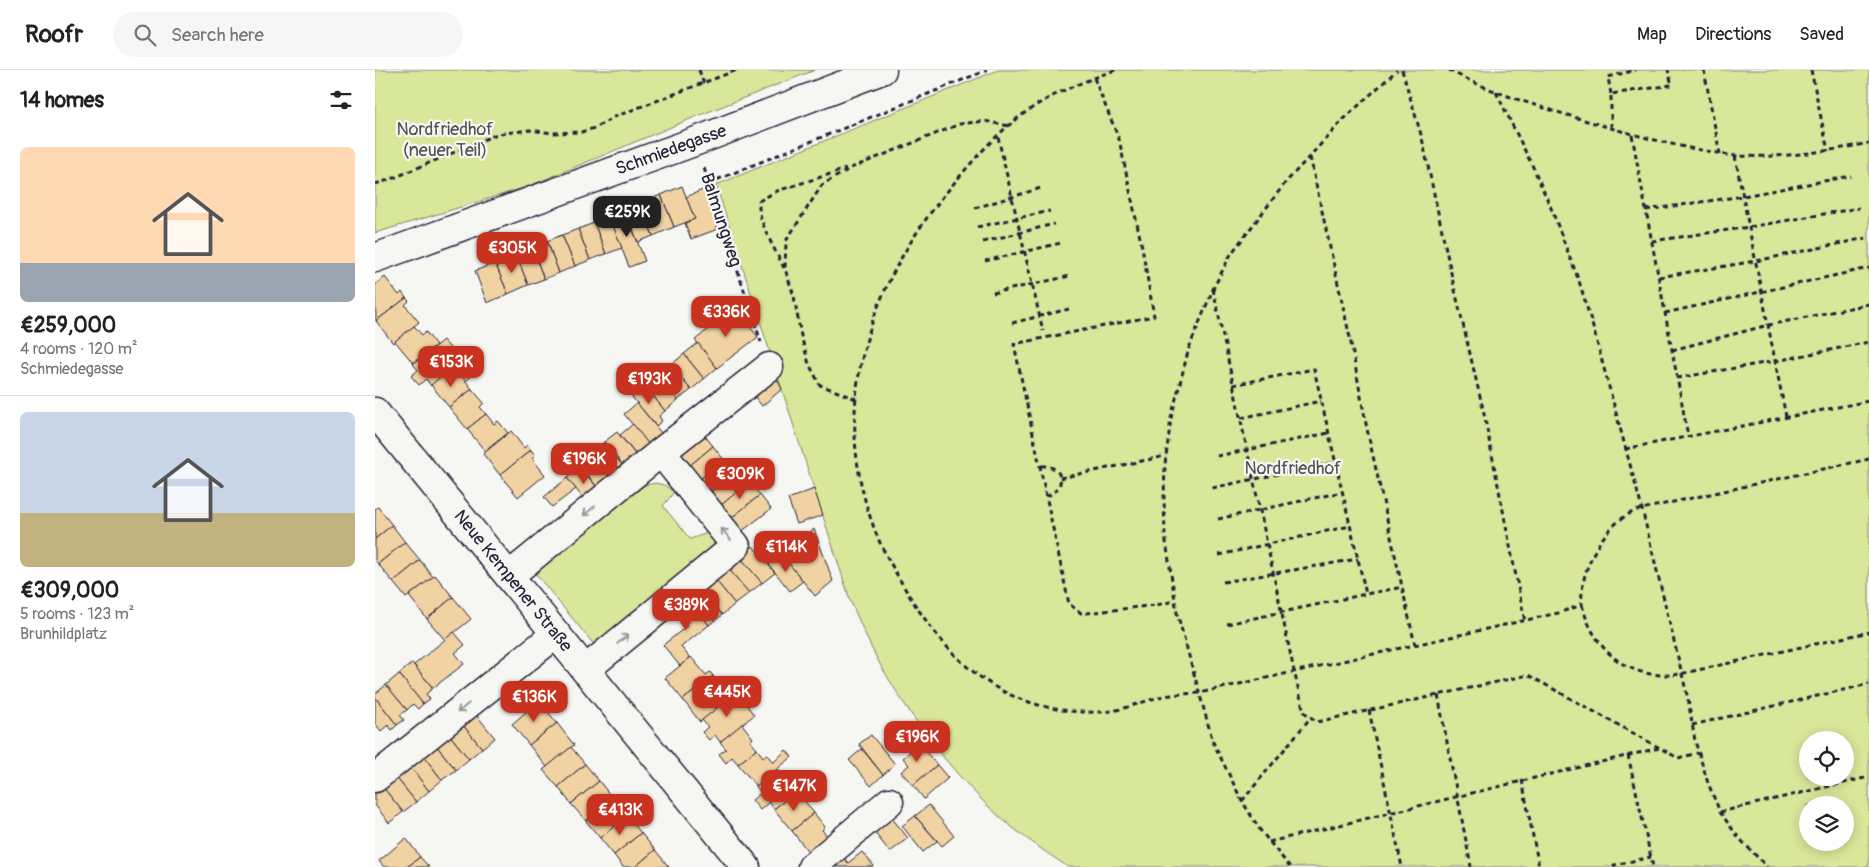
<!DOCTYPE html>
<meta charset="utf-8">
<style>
:root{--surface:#fff;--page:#f6f6f6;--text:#222;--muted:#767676;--line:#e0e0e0;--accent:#c8321e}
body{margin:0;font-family:Pangolin,sans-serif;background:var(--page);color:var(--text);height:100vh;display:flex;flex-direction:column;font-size:19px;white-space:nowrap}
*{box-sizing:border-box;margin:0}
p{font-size:16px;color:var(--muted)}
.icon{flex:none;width:28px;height:28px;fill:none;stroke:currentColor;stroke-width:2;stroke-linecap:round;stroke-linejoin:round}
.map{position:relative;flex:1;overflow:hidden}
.side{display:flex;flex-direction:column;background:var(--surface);width:375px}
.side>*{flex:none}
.tools{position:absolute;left:1424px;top:661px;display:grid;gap:10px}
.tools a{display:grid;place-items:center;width:55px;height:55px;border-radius:50%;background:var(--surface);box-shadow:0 2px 12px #0003;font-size:25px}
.price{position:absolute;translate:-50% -42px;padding:0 11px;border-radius:10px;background:var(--accent);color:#fff;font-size:16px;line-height:32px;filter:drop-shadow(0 1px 2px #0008)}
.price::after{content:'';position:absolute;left:50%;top:30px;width:15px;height:11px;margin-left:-8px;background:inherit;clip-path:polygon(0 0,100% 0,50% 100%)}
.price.active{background:#222;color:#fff}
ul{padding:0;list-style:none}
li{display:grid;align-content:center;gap:10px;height:265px;padding:0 20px}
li+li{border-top:1px solid var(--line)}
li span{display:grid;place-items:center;height:155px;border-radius:8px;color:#555}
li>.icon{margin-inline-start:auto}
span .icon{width:90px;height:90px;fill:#fffc;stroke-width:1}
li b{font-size:21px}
h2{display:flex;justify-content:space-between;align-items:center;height:60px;padding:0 20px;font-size:21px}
header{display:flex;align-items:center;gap:30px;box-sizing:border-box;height:70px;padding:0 25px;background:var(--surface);border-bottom:1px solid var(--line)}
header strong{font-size:24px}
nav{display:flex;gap:28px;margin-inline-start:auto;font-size:18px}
.search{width:350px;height:45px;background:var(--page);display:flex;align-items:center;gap:12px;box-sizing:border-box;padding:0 18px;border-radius:28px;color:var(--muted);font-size:19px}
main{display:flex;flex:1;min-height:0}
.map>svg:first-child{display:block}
</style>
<header>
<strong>Roofr</strong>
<div class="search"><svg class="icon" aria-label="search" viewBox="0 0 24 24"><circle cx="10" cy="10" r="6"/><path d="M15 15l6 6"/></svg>Search here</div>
<nav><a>Map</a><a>Directions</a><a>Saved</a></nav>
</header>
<main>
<section class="side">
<h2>14 homes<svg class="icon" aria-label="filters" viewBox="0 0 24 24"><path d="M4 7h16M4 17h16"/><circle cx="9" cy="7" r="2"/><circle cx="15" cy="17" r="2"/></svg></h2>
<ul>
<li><span style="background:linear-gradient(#ffd9b3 75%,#9aa5b1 0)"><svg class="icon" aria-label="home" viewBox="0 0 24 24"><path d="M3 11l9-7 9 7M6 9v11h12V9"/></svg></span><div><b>€259,000</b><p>4 rooms · 120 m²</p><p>Schmiedegasse</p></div></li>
<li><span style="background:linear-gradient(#c9d6e8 65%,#c2b280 0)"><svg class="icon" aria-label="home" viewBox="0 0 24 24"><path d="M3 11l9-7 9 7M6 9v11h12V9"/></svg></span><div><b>€309,000</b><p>5 rooms · 123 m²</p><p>Brunhildplatz</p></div></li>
</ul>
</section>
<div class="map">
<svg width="1494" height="797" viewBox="0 0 1494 797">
<rect width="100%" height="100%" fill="#f6f6f2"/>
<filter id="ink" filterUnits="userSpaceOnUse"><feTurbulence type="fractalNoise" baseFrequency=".02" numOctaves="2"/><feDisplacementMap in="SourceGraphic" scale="10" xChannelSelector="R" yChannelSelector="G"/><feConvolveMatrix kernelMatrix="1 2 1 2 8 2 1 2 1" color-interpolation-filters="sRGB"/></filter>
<g filter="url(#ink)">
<!-- green -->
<g fill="#d9e79a" stroke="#7e846a" fill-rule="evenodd">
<polygon points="0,0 440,0 320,47 152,117 0,163"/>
<path d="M623 0H1494V797H693C666 779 635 758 612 735 570 694 535 646 506 596 494 575 485 552 475 530L341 115ZM1432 670H1470V708H1432ZM1432 735H1470V772H1432Z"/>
<polygon points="281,413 289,415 299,422 288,436 315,469 336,462 339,471 338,479 221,577 160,503 266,418 270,415"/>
</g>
<!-- building -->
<g fill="#f1d2a3" stroke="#22223b">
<polygon points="307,116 320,149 299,157 286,125"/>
<polygon points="330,119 343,159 316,169 310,153 320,149 311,127"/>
<polygon points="286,125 299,157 278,166 265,133"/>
<polygon points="265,133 278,166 263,172 250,140"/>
<polygon points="250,140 270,191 254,197 234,146"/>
<polygon points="234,146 247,178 231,184 219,153"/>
<polygon points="219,153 231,184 215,190 203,159"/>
<polygon points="203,159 215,190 200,196 187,165"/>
<polygon points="187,165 200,196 184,203 172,171"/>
<polygon points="172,171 184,203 169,209 157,178"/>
<polygon points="157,178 169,209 153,215 141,184"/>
<polygon points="141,184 153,215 133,224 120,193"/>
<polygon points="120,193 133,224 112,233 100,201"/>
<polygon points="10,207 24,225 27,222 31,228 1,251 0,215"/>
<polygon points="31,228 34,231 30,235 44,252 18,273 1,251"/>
<polygon points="360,238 383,267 342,298 320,270"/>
<polygon points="39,256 47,265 51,262 61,275 38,293 20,271"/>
<polygon points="68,270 86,290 56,316 51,309 44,315 36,306 43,300 38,294"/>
<polygon points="323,273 342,298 329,309 309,284"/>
<polygon points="309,284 329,309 316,320 296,295"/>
<polygon points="86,290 98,305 91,311 86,305 82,308 75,299"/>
<polygon points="296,295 316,320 303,330 283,306"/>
<polygon points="75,299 82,308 86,305 97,319 74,337 56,315"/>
<polygon points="398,301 407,319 387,336 374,320"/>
<polygon points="283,306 303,330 290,341 270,316"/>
<polygon points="270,316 290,341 284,346 287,351 281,356 257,327"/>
<polygon points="97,319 109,333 105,337 111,344 92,359 74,337"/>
<polygon points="262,333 291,369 278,380 249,344"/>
<polygon points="111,344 119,354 123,351 133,363 110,381 92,359"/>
<polygon points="258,354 278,380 265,390 245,365"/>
<polygon points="136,361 149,378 152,375 156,380 125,405 108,384"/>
<polygon points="242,362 265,390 252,401 229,372"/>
<polygon points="327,362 338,376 313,397 302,383"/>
<polygon points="229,372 252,401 239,411 216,383"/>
<polygon points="338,376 349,390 324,410 313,397"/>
<polygon points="156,380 160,385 157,388 170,405 143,427 125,405"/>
<polygon points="216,383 239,411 226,422 203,393"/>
<polygon points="349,390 359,402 334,423 324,410"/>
<polygon points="205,397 226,422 212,433 192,408"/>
<polygon points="364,399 375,412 345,436 334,423"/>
<polygon points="192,408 201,419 177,437 169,427"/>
<polygon points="374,412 385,425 355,449 345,436"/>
<polygon points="439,419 448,445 422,454 413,429"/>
<polygon points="385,425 396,439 366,462 355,449"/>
<polygon points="3,437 17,455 0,469 0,439"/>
<polygon points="17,455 30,472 3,494 0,490 0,469"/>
<polygon points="439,459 458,511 440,526 407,485"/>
<polygon points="30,472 45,490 18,512 3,494"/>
<polygon points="378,476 400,503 387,513 365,487"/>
<polygon points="407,485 428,511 415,521 394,495"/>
<polygon points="365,487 387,513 374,523 352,497"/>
<polygon points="45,490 58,507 31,528 18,512"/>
<polygon points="352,497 374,523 360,534 339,508"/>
<polygon points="60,505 78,527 52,549 34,526"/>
<polygon points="339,508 360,534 347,545 326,518"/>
<polygon points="326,518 347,545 334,555 313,529"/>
<polygon points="78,527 96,549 70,570 52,549"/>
<polygon points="313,529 334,555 306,577 315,588 305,596 288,575 312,556 300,540"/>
<polygon points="79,562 90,575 80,583 89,594 58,618 39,595"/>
<polygon points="316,587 331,605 335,602 338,606 308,630 290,608"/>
<polygon points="37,593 58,618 51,624 55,629 48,634 24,604"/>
<polygon points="24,604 48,634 43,639 38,634 32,640 11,615"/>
<polygon points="338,606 343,611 338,614 351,631 325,652 308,630"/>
<polygon points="11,615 32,640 25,645 29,650 22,655 0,627 0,624"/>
<polygon points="362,622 379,645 345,672 340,665 334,670 327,662 333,657 327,650"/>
<polygon points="0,627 22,655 17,660 13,655 6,661 0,653"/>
<polygon points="164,631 182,653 154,675 137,654"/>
<polygon points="99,642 120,668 107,678 86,653"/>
<polygon points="86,653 107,678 94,689 73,663"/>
<polygon points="182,653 199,675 172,697 154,675"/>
<polygon points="367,654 378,668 375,671 382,679 363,694 357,687 351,693 344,684 351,679 345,672"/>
<polygon points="73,663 94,689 81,700 60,674"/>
<polygon points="496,665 520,694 508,705 484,674"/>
<polygon points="541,670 562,695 538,715 526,702 534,695 528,688 535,682 532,678"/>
<polygon points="60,674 81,700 67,710 47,684"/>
<polygon points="196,677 210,694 183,717 168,700"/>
<polygon points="382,679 388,687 392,684 398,693 411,680 417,687 381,716 363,694"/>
<polygon points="487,679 508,705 496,716 474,690"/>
<polygon points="47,684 67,710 54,721 34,695"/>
<polygon points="210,694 224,711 196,734 183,717"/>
<polygon points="34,695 54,721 41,732 20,706"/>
<polygon points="562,695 573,708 549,729 538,715"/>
<polygon points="403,699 414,712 411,715 418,724 399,739 394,732 385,740 377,730 386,723 381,716"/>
<polygon points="20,706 41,732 28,742 7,716"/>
<polygon points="224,711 238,729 211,751 196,734"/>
<polygon points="7,716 28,742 14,753 0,735 0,722"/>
<polygon points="418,724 425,732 428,729 439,743 417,761 399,739"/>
<polygon points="238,729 252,746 225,768 211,751"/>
<polygon points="554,735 579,766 567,776 540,746"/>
<polygon points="439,743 450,757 447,760 454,768 435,784 417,761"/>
<polygon points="252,746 266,763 239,785 225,768"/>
<polygon points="540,746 562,771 548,782 527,756"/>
<polygon points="516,747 533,768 515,782 499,762"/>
<polygon points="266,763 280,780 260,797 248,797 239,785"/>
<polygon points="31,768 45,787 32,797 9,797 4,791"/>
<polygon points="280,780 294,797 260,797"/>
<polygon points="487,782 499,796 498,797 451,797 467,785 473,793"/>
<polygon points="45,787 54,797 32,797"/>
</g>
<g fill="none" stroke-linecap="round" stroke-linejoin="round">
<defs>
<g id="minor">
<polyline points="0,342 371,797"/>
<polyline points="286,382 394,297"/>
<polyline points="134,506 286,382 361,476 210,600"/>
<polyline points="0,708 181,564"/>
<polyline points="437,797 514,732"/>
</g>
<polyline id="tertiary" points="0,188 319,72 507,0"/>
</defs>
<!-- minor casing -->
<use href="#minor" stroke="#22223b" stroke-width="31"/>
<!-- tertiary casing -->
<use href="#tertiary" stroke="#22223b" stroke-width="31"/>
<!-- path -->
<g stroke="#22223b" stroke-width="3" stroke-dasharray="5 4" stroke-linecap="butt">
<polyline points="324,0 329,14"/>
<path d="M740 0C708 12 675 24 647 45 618 66 594 95 571 123 494 217 454 336 498 455 505 477 518 497 529 517 559 567 597 614 654 632 680 641 710 644 737 641 753 638 769 631 785 627 797 624 811 624 824 623L1183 543 1207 535C1204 504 1223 465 1249 447 1254 443 1261 441 1267 439L1494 389"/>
<polyline points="1027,0 1047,68 1078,212 1108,339 1150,552"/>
<path d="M1074 0C1114 22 1156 34 1199 47 1239 59 1279 71 1320 79 1334 81 1348 85 1362 86 1407 88 1450 82 1494 73"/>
<polyline points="1329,0 1345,84"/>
<polyline points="1436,0 1453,81"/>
<polyline points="719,8 744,69 767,177 779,246 639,274 694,534 706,543 712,543 781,535 800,531"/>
<polyline points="1121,22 1158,97 1176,138 1204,211 1217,254 1267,439 1313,629 1320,671 1333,713 1345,742 1363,767 1392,797"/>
<polyline points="1236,24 1233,7 1261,0"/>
<polyline points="1236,58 1236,24 1297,15 1293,0"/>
<polyline points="1257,65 1313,366"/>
<polyline points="623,67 668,261"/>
<polyline points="1360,86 1411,347"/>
<polyline points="935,87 975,268 992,359 1040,575"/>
<polyline points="329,98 386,272"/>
<polyline points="334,113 612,0"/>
<polyline points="0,114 14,110 122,64 154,60 178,63 206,62 220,58 239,47 362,0"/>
<polyline points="600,138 666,118"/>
<polyline points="1271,140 1368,126 1476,106"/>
<polyline points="602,157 675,141"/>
<polyline points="1277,171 1374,157 1484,138"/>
<polyline points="608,172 679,154"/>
<polyline points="610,191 686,173"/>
<path d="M409 198C400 179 382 151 384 131L402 121 471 99"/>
<polyline points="1284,207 1381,191 1491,168"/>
<polyline points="838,219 919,601 929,642 942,652 1153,605 1303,688 1323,683"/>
<polyline points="618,223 695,206"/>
<polyline points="1290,243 1494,198"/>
<polyline points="637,253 694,239"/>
<polyline points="1297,280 1394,255 1494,234"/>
<polyline points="1302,308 1401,291 1494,272"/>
<polyline points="858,315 939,299 991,524 1028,517"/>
<polyline points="481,329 445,315 434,294 426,266 419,226 410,199 411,171 447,115 476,98 585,54 610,51 634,56"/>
<polyline points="866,348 946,331"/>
<polyline points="1250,379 1494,331"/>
<polyline points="842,386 954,363"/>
<path d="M666 396C688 394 693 418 672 426"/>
<polyline points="685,408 791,386"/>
<polyline points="837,418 960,392"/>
<polyline points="843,449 967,422"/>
<polyline points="844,485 975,456"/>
<polyline points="848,512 983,489"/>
<path d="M1207 535C1220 583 1255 611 1305 604L1494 562"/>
<polyline points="852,554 991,524"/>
<polyline points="1063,625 1096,797"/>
<polyline points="994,640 1027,797"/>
<polyline points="1317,655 1494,614"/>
<polyline points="1253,685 1278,797"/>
<polyline points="1147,710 1164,797"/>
<polyline points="867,731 936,647"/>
<polyline points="1345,742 1494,707"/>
<polyline points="894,772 1284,678"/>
<polyline points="915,797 885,760 867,731 838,672 802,543 790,465 789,429 790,394 796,348 814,278 838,219 856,184 911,112 968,50 1022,0"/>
<polyline points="1239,797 1239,795 1276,787"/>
</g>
<!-- minor -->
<use href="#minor" stroke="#f6f6f2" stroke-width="28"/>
<!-- tertiary -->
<use href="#tertiary" stroke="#f6f6f2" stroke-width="28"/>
</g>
<!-- one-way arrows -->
<defs><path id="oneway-shaft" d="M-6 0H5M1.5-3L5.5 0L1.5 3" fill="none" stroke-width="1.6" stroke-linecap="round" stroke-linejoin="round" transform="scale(1.25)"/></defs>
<g stroke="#9797a0">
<use href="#oneway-shaft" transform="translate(214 441) rotate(141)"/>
<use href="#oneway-shaft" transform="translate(351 464) rotate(-129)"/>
<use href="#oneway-shaft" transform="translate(248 569) rotate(-40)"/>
<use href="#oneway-shaft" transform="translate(88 638) rotate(141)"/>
</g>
</g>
<g text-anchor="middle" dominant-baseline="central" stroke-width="4.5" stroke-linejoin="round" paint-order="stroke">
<!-- park labels -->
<g font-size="18" fill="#505353" stroke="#f6f6f2">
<text x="70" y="59">Nordfriedhof<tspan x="70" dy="21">(neuer Teil)</tspan></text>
<text x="918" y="398">Nordfriedhof</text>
</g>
<!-- street labels -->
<g font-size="18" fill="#22223b" stroke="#f6f6f2">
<text transform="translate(296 80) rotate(-20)">Schmiedegasse</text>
<text transform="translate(346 150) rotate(72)">Balmungweg</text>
<text transform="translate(138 511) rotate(51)">Neue Kempener Straße</text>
</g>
</g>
</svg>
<div class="tools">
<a><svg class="icon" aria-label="locate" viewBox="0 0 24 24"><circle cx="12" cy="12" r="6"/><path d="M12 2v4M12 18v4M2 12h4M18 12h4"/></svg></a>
<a><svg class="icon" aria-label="layers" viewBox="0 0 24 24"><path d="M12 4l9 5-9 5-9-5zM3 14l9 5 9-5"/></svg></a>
</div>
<b class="price active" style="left:252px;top:168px">€259K</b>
<b class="price" style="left:137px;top:204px">€305K</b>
<b class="price" style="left:351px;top:268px">€336K</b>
<b class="price" style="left:76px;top:318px">€153K</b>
<b class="price" style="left:274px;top:335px">€193K</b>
<b class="price" style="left:209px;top:415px">€196K</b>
<b class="price" style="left:365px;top:430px">€309K</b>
<b class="price" style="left:411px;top:503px">€114K</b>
<b class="price" style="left:311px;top:561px">€389K</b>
<b class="price" style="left:352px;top:648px">€445K</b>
<b class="price" style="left:159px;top:653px">€136K</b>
<b class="price" style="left:542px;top:693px">€196K</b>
<b class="price" style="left:419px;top:742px">€147K</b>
<b class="price" style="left:245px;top:766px">€413K</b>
</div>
</main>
